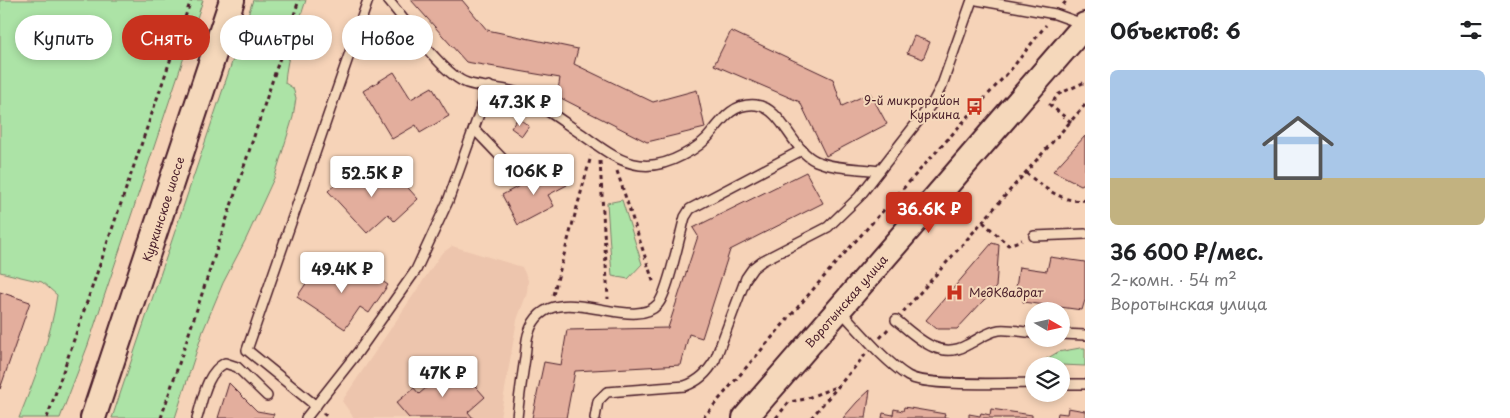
<!DOCTYPE html>
<html lang="ru">
<meta charset="utf-8">
<style>
:root{--surface:#fff;--page:#f2f2f2;--text:#202124;--muted:#757577;--accent:#c8321e}
body{margin:0;font-family:"Playpen Sans",sans-serif;background:var(--page);color:var(--text);height:100vh;display:flex;flex-direction:column;font-size:19px;white-space:nowrap}
*{box-sizing:border-box;margin:0}
p{font-size:16px;color:var(--muted)}
.icon{flex:none;width:28px;height:28px;fill:none;stroke:currentColor;stroke-width:2;stroke-linecap:round;stroke-linejoin:round}
.map{position:relative;flex:1;overflow:hidden}
.side{display:flex;flex-direction:column;background:var(--surface);width:425px}
.side>*{flex:none}
.banner{position:absolute;left:15px;top:15px;width:475px;height:45px;display:flex;gap:10px}
.needle{width:32px;rotate:99deg}
.tools{position:absolute;left:1025px;top:302px;display:grid;gap:10px}
.tools a{display:grid;place-items:center;width:45px;height:45px;border-radius:50%;background:var(--surface);box-shadow:0 2px 8px #0003;font-size:25px}
.price{position:absolute;translate:-50% -42px;padding:0 11px;border-radius:5px;background:#fff;color:#222;font-size:16px;line-height:32px;filter:drop-shadow(0 1px 2px #0008)}
.price::after{content:'';position:absolute;left:50%;top:30px;width:15px;height:11px;margin-left:-8px;background:inherit;clip-path:polygon(0 0,100% 0,50% 100%)}
.price.current{background:var(--accent);color:#fff}
ul{padding:0;list-style:none}
li{display:grid;align-content:center;gap:10px;height:265px;padding:0 25px}
li span{display:grid;place-items:center;height:155px;border-radius:8px;color:#555}
li>.icon{margin-inline-start:auto}
span .icon{width:90px;height:90px;fill:#fffc;stroke-width:1}
li b{font-size:21px}
h2{display:flex;justify-content:space-between;align-items:center;height:60px;padding:0 25px;font-size:21px}
.tag{padding:0 18px;border-radius:22px;background:var(--surface);box-shadow:0 2px 8px #0003;font-size:18px;line-height:45px}
.tag.current{background:var(--accent);color:#fff}
main{display:flex;flex:1;min-height:0}
.map>svg:first-child{display:block}
</style>
<main>
<div class="map">
<svg width="1085" height="418" viewBox="0 0 1085 418">
<rect width="100%" height="100%" fill="#f6d3b8"/>
<filter id="ink" filterUnits="userSpaceOnUse"><feTurbulence type="fractalNoise" baseFrequency=".02" numOctaves="2"/><feDisplacementMap in="SourceGraphic" scale="10" xChannelSelector="R" yChannelSelector="G"/><feConvolveMatrix kernelMatrix="1 2 1 2 8 2 1 2 1" color-interpolation-filters="sRGB"/></filter>
<g filter="url(#ink)">
<!-- built -->
<polygon fill="#edc5ad" points="452,246 522,267 528,280 527,293 517,320 500,418 354,418 342,401 441,254"/>
<!-- green -->
<g fill="#ace3a6" stroke="#7b8168">
<path d="M0 0H203L88 345 60 418H19C35 378 51 338 57 295L42 282 0 272Z"/>
<path d="M253 0H306C298 25 286 58 285 83L293 88 296 98 293 117 275 176 246 239 223 283 203 331 175 418H112Z"/>
<polygon points="622,200 642,264 628,279 612,276 607,203"/>
<polygon points="1080,348 1085,348 1085,366 1038,364 1058,352"/>
</g>
<!-- building -->
<g fill="#e3ae9d" stroke="#4a1f2b">
<polygon points="411,0 462,0 487,30 578,49 574,64 653,102 697,90 705,128 647,142 557,96 560,78 466,62"/>
<polygon points="731,31 833,79 842,106 870,93 887,124 826,156 800,102 714,65"/>
<polygon points="914,36 930,42 923,59 907,53"/>
<polygon points="394,72 411,99 432,87 449,116 420,133 416,125 392,139 363,91"/>
<polygon points="518,118 529,126 522,136 511,128"/>
<polygon points="1085,136 1085,183 1081,185 1053,171"/>
<polygon points="356,166 375,187 393,171 418,199 394,221 388,214 367,233 328,191"/>
<polygon points="557,166 567,185 548,195 554,206 518,225 502,195"/>
<polygon points="806,172 823,203 730,250 702,338 689,334 681,365 575,371 566,418 532,418 544,362 561,365 567,330 668,328 698,236 693,228"/>
<polygon points="992,243 999,245 996,287 957,329 937,329 926,320"/>
<polygon points="1050,257 1085,262 1085,300 1082,310 1023,302 1025,289 1016,288 1019,267 1047,271"/>
<polygon points="319,264 346,283 358,265 388,285 369,313 360,307 345,329 297,297"/>
<polygon points="0,292 30,302 0,389"/>
<polygon points="455,363 485,397 468,412 473,418 409,418 396,403 414,388 419,394"/>
<polygon points="229,383 257,411 274,414 272,418 218,418"/>
<polygon points="870,390 866,418 843,418 857,402"/>
<polygon points="904,407 945,414 944,417 948,418 882,418 883,413 893,415 894,409 903,411"/>
<polygon points="1068,408 1085,411 1085,418 1057,418 1058,413 1067,414"/>
<polygon points="991,409 1032,415 1032,418 969,418 969,414 980,416 981,413 990,415"/>
</g>
<g fill="none" stroke-linecap="round" stroke-linejoin="round">
<defs>
<g id="lane">
<path d="M388 0C406 21 443 75 467 83 486 89 505 87 523 95 543 107 561 120 580 133 599 146 617 162 640 165 656 167 670 162 683 155 695 149 705 142 713 131 724 117 735 103 756 105 783 108 791 150 816 161 835 169 859 168 879 171"/>
<polyline points="977,0 1055,14 1083,24"/>
<polyline points="474,129 519,176"/>
<polyline points="1034,236 1085,234"/>
<path d="M839 309C858 329 885 362 908 376 926 387 1009 383 1034 383"/>
<path d="M896 320C917 337 939 361 967 345 977 340 987 332 999 330 1010 329 1023 332 1034 333"/>
<polyline points="1061,334 1085,335"/>
<polyline points="1061,384 1085,384"/>
<polyline points="316,406 247,350 368,0"/>
<path d="M197 418C203 399 206 373 225 363L237 367 267 396"/>
<polyline points="306,418 358,352 416,270 448,201 489,86"/>
<path d="M517 418C519 398 522 378 525 358 526 350 526 339 529 332 549 273 631 335 658 304 668 293 680 234 685 217L690 209 802 150"/>
<path d="M595 418 598 401 607 392 685 386C699 381 707 373 715 360L746 278 753 268 762 261 828 227 859 197 933 102 942 85 972 0"/>
</g>
<g id="secondary">
<polyline points="93,418 232,0"/>
<polyline points="745,418 1085,25"/>
</g>
</defs>
<!-- lane casing -->
<use href="#lane" stroke="#4a1f2b" stroke-width="12"/>
<!-- secondary casing -->
<use href="#secondary" stroke="#4a1f2b" stroke-width="28"/>
<!-- path -->
<g stroke="#4a1f2b" stroke-width="3" stroke-dasharray="4 4" stroke-linecap="butt">
<polyline points="1063,5 1067,0"/>
<polyline points="1071,122 1050,105 1059,94 1085,82"/>
<polyline points="600,161 608,299"/>
<polyline points="617,171 654,284"/>
<path d="M1026 173C1042 186 1063 204 1085 200"/>
<polyline points="983,222 1008,245 1022,240"/>
<polyline points="553,295 591,156"/>
<polyline points="903,312 1085,105"/>
<polyline points="880,338 889,328"/>
<polyline points="323,413 329,418"/>
<polyline points="47,418 191,0"/>
<polyline points="161,418 299,0"/>
<polyline points="703,418 834,265 1013,67 1046,25"/>
<polyline points="776,418 789,402 805,399 838,386"/>
<polyline points="811,418 866,354"/>
</g>
<!-- lane -->
<use href="#lane" stroke="#f5d8bb" stroke-width="9"/>
<!-- secondary -->
<use href="#secondary" stroke="#f5d8bb" stroke-width="24"/>
</g>
</g>
<!-- icons -->
<defs>
<symbol id="bus-bare" viewBox="-9 -9 18 18"><path d="M-5-6H5V4H4V6H2V4H-2V6H-4V4H-5ZM-3.5-4V0h7V-4ZM-3.5 1.2v1.5H-2V1.2ZM2 1.2v1.5H3.5V1.2Z" fill="#c8321e" stroke="#f5d8bb" stroke-width="2.5" paint-order="stroke"/></symbol>
<symbol id="hospital-bare" viewBox="-9 -9 18 18"><path d="M-5-5h3v3.5h4V-5h3V5h-3V1.5h-4V5h-3Z" fill="#c8321e" stroke="#f5d8bb" stroke-width="2.5" paint-order="stroke"/></symbol>
</defs>
<g fill-rule="evenodd">
<use href="#bus-bare" x="962" y="94" width="25" height="25"/>
<use href="#hospital-bare" x="942" y="280" width="25" height="25"/>
</g>
<g text-anchor="middle" dominant-baseline="central" stroke-width="4" stroke-linejoin="round" paint-order="stroke">
<!-- poi labels -->
<g font-size="12" fill="#4a1f2b" stroke="#f5d8bb" text-anchor="end">
<text x="960" y="100">9-й микрорайон<tspan x="960" dy="14">Куркина</tspan></text>
<text x="969" y="292" text-anchor="start">МедКвадрат</text>
</g>
<!-- street labels -->
<g font-size="12" fill="#4a1f2b" stroke="#f5d8bb">
<text transform="translate(163 209) rotate(-72)">Куркинское шоссе</text>
<text transform="translate(846 301) rotate(-49)">Воротынская улица</text>
</g>
</g>
</svg>
<div class="tools">
<a><svg class="needle" viewBox="-14 -14 28 28"><path d="M0-13l5 13h-10z" fill="#e53935"/><path d="M0 13l5-13h-10z" fill="#757577"/></svg></a>
<a><svg class="icon" aria-label="layers" viewBox="0 0 24 24"><path d="M12 4l9 5-9 5-9-5zM3 14l9 5 9-5"/></svg></a>
</div>
<b class="price" style="left:520px;top:127px">47.3K ₽</b>
<b class="price" style="left:534px;top:196px">106K ₽</b>
<b class="price" style="left:372px;top:198px">52.5K ₽</b>
<b class="price current" style="left:929px;top:234px">36.6K ₽</b>
<b class="price" style="left:342px;top:294px">49.4K ₽</b>
<b class="price" style="left:443px;top:398px">47K ₽</b>
<div class="banner">
<a class="tag">Купить</a>
<a class="tag current">Снять</a>
<a class="tag">Фильтры</a>
<a class="tag">Новое</a>
</div>
</div>
<section class="side">
<h2>Объектов: 6<svg class="icon" aria-label="filters" viewBox="0 0 24 24"><path d="M4 7h16M4 17h16"/><circle cx="9" cy="7" r="2"/><circle cx="15" cy="17" r="2"/></svg></h2>
<ul>
<li><span style="background:linear-gradient(#a9c7e8 70%,#c2b280 0)"><svg class="icon" aria-label="home" viewBox="0 0 24 24"><path d="M3 11l9-7 9 7M6 9v11h12V9"/></svg></span><div><b>36 600 ₽/мес.</b><p>2-комн. · 54 m²</p><p>Воротынская улица</p></div></li>
</ul>
</section>
</main>
